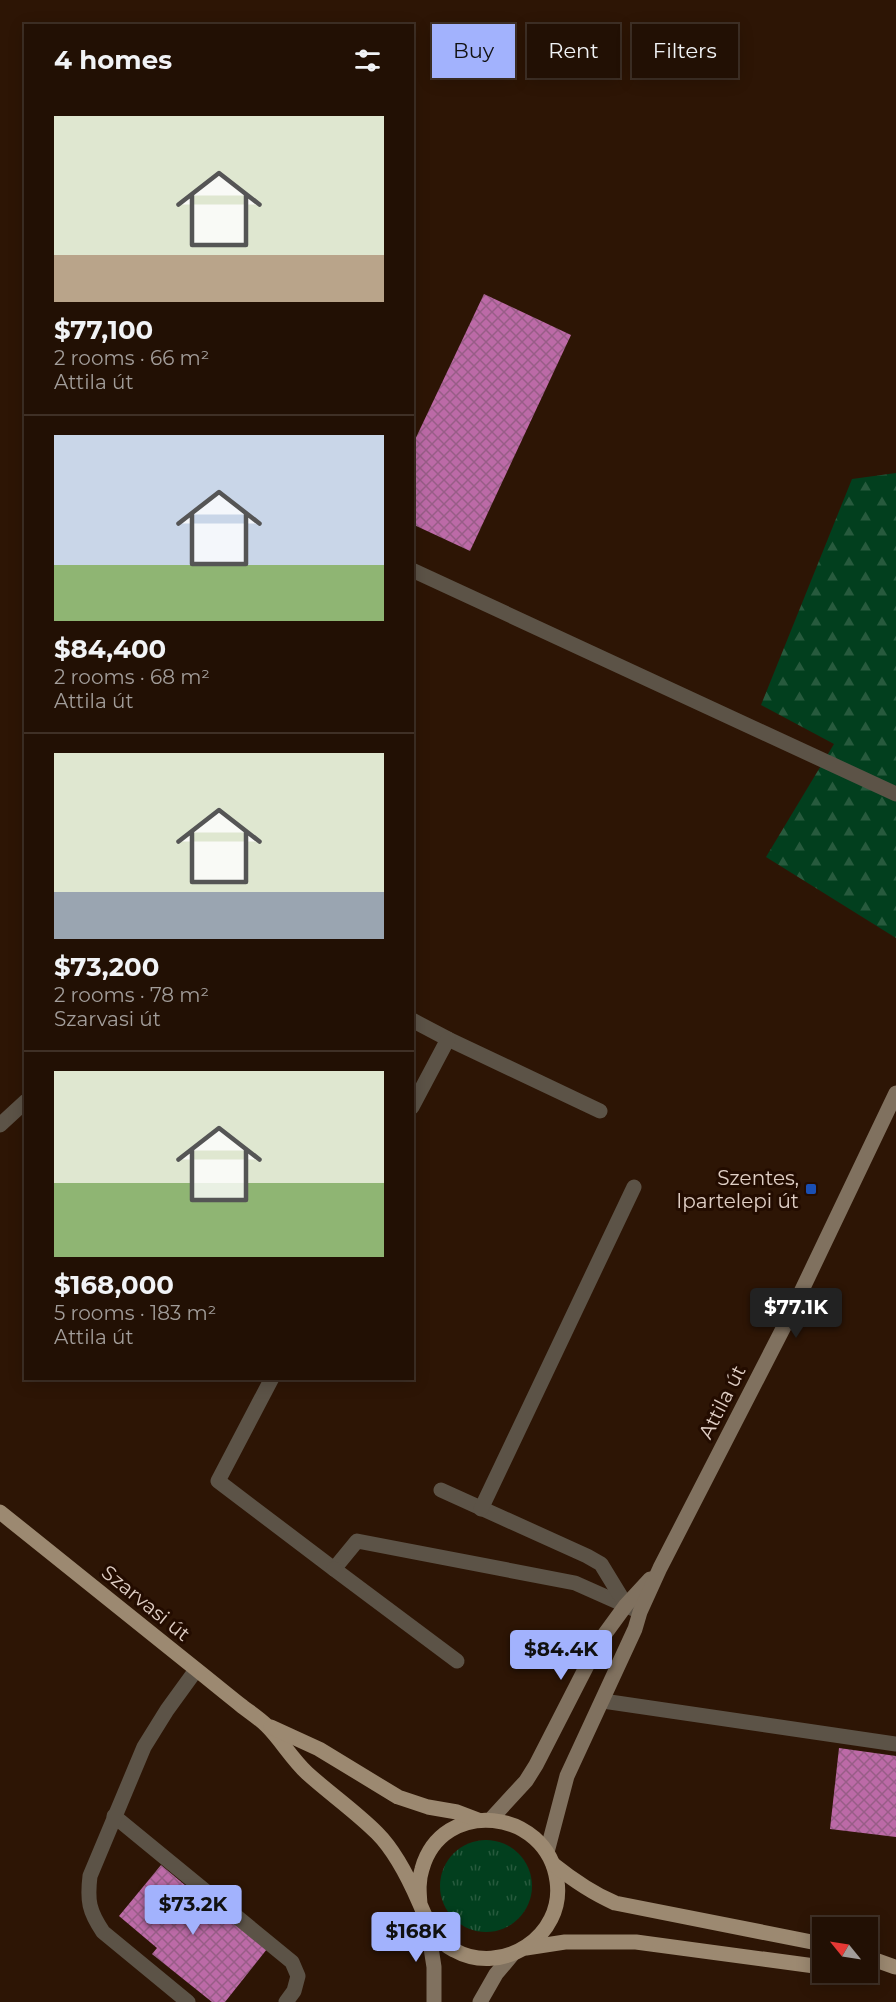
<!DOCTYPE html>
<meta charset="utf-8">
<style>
:root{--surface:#221004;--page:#2e1e13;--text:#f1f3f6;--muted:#a29d9a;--line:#3f3026;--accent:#a2b2fd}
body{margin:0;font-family:Montserrat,sans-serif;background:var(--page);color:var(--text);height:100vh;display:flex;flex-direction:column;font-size:22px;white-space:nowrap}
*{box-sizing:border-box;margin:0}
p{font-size:20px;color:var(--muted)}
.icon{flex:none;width:33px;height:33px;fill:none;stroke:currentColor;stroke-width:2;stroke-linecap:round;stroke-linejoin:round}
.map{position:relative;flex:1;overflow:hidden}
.details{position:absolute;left:24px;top:24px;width:390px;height:1356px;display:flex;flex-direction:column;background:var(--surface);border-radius:0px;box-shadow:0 3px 15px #0003,0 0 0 2px var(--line)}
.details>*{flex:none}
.hud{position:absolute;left:432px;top:24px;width:374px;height:54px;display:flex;gap:12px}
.needle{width:39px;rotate:300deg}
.buttons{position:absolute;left:812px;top:1917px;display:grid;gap:12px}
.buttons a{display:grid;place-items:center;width:66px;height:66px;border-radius:0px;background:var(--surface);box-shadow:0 3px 15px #0003,0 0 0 2px var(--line);font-size:30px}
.price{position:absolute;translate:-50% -51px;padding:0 14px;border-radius:6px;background:var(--accent);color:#111;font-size:20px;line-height:39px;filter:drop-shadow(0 2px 3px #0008)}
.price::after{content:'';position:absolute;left:50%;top:36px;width:18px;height:14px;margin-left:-9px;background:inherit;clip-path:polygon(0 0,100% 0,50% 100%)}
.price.current{background:#222;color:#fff}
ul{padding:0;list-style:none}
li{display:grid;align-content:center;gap:12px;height:318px;padding:0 30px}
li+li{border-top:2px solid var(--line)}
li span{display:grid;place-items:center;height:186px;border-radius:0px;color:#555}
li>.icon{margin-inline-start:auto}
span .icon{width:108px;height:108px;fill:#fffc;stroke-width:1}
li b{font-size:26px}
h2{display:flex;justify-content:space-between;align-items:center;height:72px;padding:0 30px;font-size:26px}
.tag{padding:0 21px;border-radius:0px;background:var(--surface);box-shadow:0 3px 15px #0003,0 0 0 2px var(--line);font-size:21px;line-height:54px}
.tag.current{background:var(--accent);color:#111}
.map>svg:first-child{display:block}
</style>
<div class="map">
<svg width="896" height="2002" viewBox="0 0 896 2002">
<defs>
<pattern id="grass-tufts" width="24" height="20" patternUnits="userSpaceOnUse" patternTransform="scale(1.5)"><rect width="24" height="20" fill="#023f1e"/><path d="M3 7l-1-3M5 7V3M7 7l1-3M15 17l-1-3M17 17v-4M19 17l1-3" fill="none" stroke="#275a3d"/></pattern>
<pattern id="forest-firs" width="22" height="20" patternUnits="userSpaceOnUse" patternTransform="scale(1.5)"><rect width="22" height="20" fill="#023f1e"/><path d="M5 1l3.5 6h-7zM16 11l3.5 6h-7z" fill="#275a3d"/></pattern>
<pattern id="building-cross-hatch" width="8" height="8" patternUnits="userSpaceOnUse" patternTransform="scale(1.5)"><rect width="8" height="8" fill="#bc6aa7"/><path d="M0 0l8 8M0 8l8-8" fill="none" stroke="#985d87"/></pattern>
</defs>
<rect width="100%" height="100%" fill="#2d1505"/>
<!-- grass -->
<circle fill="url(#grass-tufts)" cx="486" cy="1886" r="46"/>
<!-- forest -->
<polygon fill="url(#forest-firs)" points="896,473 896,938 766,857 834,744 761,705 852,479"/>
<!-- building -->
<g fill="url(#building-cross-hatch)">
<polygon points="484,294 571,335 470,551 412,524 412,446"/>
<polygon points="839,1748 896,1756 896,1837 830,1829"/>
<polygon points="161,1865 198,1896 201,1894 267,1949 225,2002 212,2002 152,1954 157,1948 119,1916"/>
</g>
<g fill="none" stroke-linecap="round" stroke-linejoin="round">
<!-- service -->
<g stroke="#5c5347" stroke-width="15">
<polyline points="412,570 896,794"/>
<polyline points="412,1020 448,1039 600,1111"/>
<polyline points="412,1107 448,1039"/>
<polyline points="0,1125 26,1101"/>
<polyline points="272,1378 218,1481 334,1569 357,1541 575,1583 638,1611"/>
<polyline points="441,1490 587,1556 601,1564 626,1605"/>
<polyline points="481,1509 634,1187"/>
<polyline points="334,1569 457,1661"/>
<polyline points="603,1701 896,1744"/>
<polyline points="114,1816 292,1962 298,1976 294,1991 286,2002"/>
<path d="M188 2002 103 1932C89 1911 87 1901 90 1876L144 1747 167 1710 196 1670"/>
</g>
<!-- secondary -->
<g stroke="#80715f" stroke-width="15">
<polyline points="491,1819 526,1781 536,1765 599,1642 626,1605 650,1579"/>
<polyline points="547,1852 567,1776 635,1629 640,1612 660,1568 790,1315 896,1093"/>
<polyline points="427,1922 434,1967 434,2002"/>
<polyline points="480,2002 496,1974 512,1955"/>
</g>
<!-- primary -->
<g stroke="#9c8971" stroke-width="15">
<path d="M0 1512C62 1562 125 1612 187 1662 206 1677 224 1692 243 1707 251 1713 260 1719 267 1726 281 1740 292 1759 307 1773 329 1793 355 1811 377 1833 395 1851 409 1879 419 1902 428 1922 433 1939 454 1950 502 1977 565 1936 557 1881 547 1808 442 1797 422 1869 418 1881 419 1892 420 1904"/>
<polyline points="271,1727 319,1749 398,1797 428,1807 457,1812 478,1820"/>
<path d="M553 1864C573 1880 592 1893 615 1903L822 1944"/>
<polyline points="526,1948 565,1942 636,1942 822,1967"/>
<polyline points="867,1957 895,1967"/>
</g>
</g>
<!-- markers -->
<rect fill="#1a4fb4" stroke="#230c00" stroke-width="2" x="805" y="1183" width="12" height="12" rx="3"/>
<g text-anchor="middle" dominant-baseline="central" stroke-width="6" stroke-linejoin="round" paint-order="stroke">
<!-- poi labels -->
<g font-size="20" fill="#e0cfc5" stroke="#230c00" text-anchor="end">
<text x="799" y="1178">Szentes,<tspan x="799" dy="23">Ipartelepi út</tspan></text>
</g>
<!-- street labels -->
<g font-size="20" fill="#e0cfc5" stroke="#230c00">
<text transform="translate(722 1402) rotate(-63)">Attila út</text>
<text transform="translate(146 1603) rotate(39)">Szarvasi út</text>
</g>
</g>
</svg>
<div class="buttons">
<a><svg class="needle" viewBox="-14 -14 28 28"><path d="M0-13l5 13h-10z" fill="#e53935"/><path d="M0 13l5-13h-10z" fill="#a29d9a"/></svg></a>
</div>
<b class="price current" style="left:796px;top:1339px">$77.1K</b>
<b class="price" style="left:561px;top:1681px">$84.4K</b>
<b class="price" style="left:193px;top:1936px">$73.2K</b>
<b class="price" style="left:416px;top:1963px">$168K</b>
<div class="hud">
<a class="tag current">Buy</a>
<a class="tag">Rent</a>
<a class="tag">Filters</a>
</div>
<section class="details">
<h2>4 homes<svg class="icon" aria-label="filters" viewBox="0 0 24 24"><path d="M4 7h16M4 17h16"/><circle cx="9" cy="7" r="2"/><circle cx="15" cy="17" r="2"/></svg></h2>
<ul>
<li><span style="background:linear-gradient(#dfe7d0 75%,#b9a48a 0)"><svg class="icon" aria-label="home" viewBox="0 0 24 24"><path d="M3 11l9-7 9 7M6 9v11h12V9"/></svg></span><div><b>$77,100</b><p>2 rooms · 66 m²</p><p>Attila út</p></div></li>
<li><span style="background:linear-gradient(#c9d6e8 70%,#8fb573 0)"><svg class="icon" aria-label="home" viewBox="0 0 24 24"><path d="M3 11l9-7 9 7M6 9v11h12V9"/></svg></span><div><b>$84,400</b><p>2 rooms · 68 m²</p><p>Attila út</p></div></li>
<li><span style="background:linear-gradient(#dfe7d0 75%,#9aa5b1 0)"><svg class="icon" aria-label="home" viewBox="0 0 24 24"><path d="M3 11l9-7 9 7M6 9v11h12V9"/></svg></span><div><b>$73,200</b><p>2 rooms · 78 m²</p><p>Szarvasi út</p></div></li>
<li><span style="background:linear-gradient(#dfe7d0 60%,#8fb573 0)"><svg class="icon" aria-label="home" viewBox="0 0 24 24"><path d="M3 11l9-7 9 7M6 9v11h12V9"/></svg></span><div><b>$168,000</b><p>5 rooms · 183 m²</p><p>Attila út</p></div></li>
</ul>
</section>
</div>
